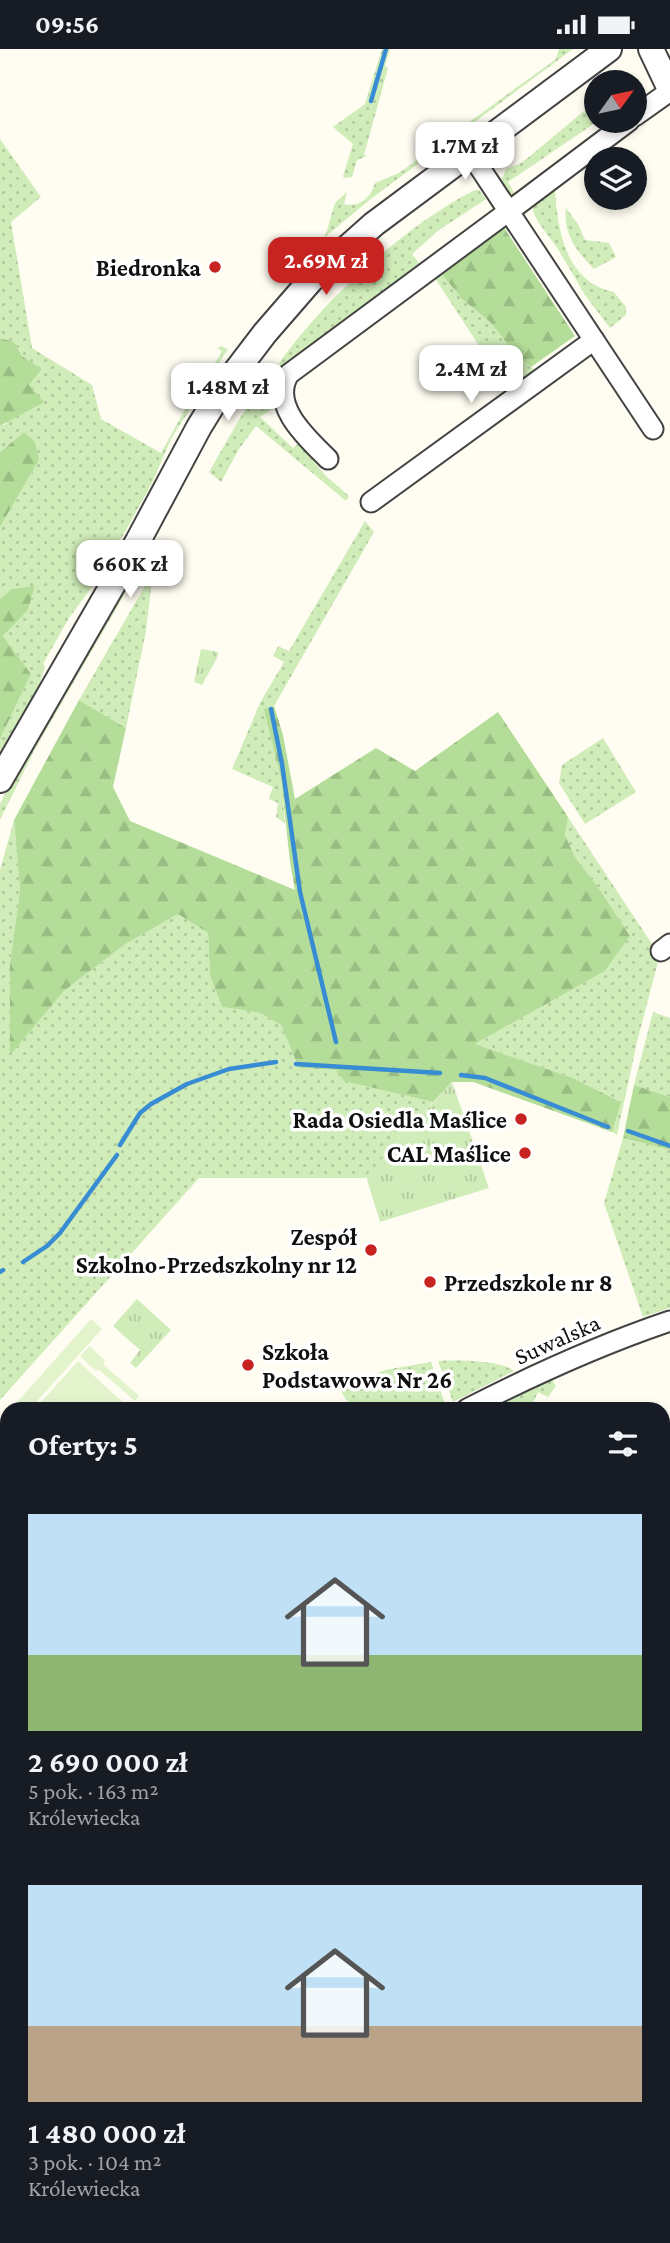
<!DOCTYPE html>
<html lang="pl">
<meta charset="utf-8">
<style>
:root{--surface:#171b24;--page:#242831;--text:#f1f3f6;--muted:#9ea1a6;--accent:#c62321}
body{margin:0;font-family:"Crimson Pro",serif;background:var(--page);color:var(--text);height:100vh;display:flex;flex-direction:column;font-size:26px;white-space:nowrap}
*{box-sizing:border-box;margin:0}
p{font-size:23px;color:var(--muted)}
.icon{flex:none;width:38px;height:38px;fill:none;stroke:currentColor;stroke-width:2;stroke-linecap:round;stroke-linejoin:round}
.map{position:relative;flex:1;overflow:hidden}
.panel{position:absolute;left:0px;top:1353px;width:670px;height:842px;display:flex;flex-direction:column;background:var(--surface);border-radius:21px 21px 0 0;box-shadow:0 4px 10px #0003}
.panel>*{flex:none}
.needle{width:46px;rotate:57deg}
.fabs{position:absolute;left:584px;top:21px;display:grid;gap:14px}
.fabs a{display:grid;place-items:center;width:63px;height:63px;border-radius:50%;background:var(--surface);box-shadow:0 4px 10px #0003;font-size:35px}
.price{position:absolute;translate:-50% -60px;padding:0 16px;border-radius:14px;background:#fff;color:#222;font-size:23px;line-height:46px;filter:drop-shadow(0 2px 4px #0008)}
.price::after{content:'';position:absolute;left:50%;top:42px;width:21px;height:16px;margin-left:-10px;background:inherit;clip-path:polygon(0 0,100% 0,50% 100%)}
.price.selected{background:var(--accent);color:#fff}
ul{padding:0;list-style:none}
li{display:grid;align-content:center;gap:14px;height:371px;padding:0 28px}
li span{display:grid;place-items:center;height:217px;border-radius:0px;color:#555}
li>.icon{margin-inline-start:auto}
span .icon{width:126px;height:126px;fill:#fffc;stroke-width:1}
li b{font-size:30px}
h2{display:flex;justify-content:space-between;align-items:center;height:84px;padding:0 28px;font-size:30px}
.status{display:flex;justify-content:space-between;align-items:center;height:49px;padding:0 35px;background:var(--surface);direction:ltr}
.status svg{height:19px;fill:currentColor}
.map>svg:first-child{display:block}
</style>
<div class="status"><b>09:56</b><svg viewBox="0 0 49 12"><path d="M0 12V9h3v3zM5 12V6h3v6zM10 12V3h3v9zM15 12V0h3v12zM26 1h20v11H26zM47 4h2v5h-2z"/></svg></div>
<div class="map">
<svg width="670" height="2194" viewBox="0 0 670 2194">
<defs>
<pattern id="grass-dots" width="8" height="8" patternUnits="userSpaceOnUse" patternTransform="scale(1.75)"><rect width="8" height="8" fill="#d0ecb9"/><path d="M2 2h.1M6 6h.1" fill="none" stroke="#b2c99e" stroke-width="1.8" stroke-linecap="round"/></pattern>
<pattern id="forest-firs" width="22" height="20" patternUnits="userSpaceOnUse" patternTransform="scale(1.75)"><rect width="22" height="20" fill="#b3dd98"/><path d="M5 1l3.5 6h-7zM16 11l3.5 6h-7z" fill="#99bd82"/></pattern>
<pattern id="park-tufts" width="24" height="20" patternUnits="userSpaceOnUse" patternTransform="scale(1.75)"><rect width="24" height="20" fill="#d0ecb9"/><path d="M3 7l-1-3M5 7V3M7 7l1-3M15 17l-1-3M17 17v-4M19 17l1-3" fill="none" stroke="#b2c99e"/></pattern>
</defs>
<rect width="100%" height="100%" fill="#fffdf2"/>
<!-- grass -->
<g fill="url(#grass-dots)">
<polygon points="382,0 390,0 385,17 388,19 364,106 367,107 357,111 352,128 344,129 343,127 353,95 333,78 365,55"/>
<path d="M559 0H573L372 149 325 188 335 154 347 143 344 155C360 159 371 148 375 134L399 124 556 10Z"/>
<polygon points="597,51 598,72 508,133 516,147 507,145 497,131 503,128 506,120 519,115 529,108"/>
<polygon points="0,90 41,148 11,173 32,299 92,336 101,370 161,404 188,355 222,303 218,299 221,297 228,300 171,390 151,436 102,524 69,569 43,615 45,617 34,655 0,713 0,690 31,625 3,587 28,561 35,538 12,540 0,550 0,478 39,411 24,383 0,403 0,377 6,375 29,336 42,320 22,307 14,293 0,289"/>
<path d="M551 138 555 142C558 183 566 233 614 243L626 258V266L610 279 585 246 558 200 538 173 533 162 534 152Z"/>
<path d="M475 141H479L486 150 439 181 412 205 422 218 284 322 279 314C325 250 404 177 475 141Z"/>
<path d="M566 159 578 175 585 191 609 194 616 208 594 220C577 203 563 185 566 159Z"/>
<polygon points="439,222 462,250 490,273 513,302 537,323 509,343 433,226"/>
<polygon points="275,317 282,325 279,355 260,368 293,399 300,393 306,398 304,401 326,427 349,447 346,452 256,377 239,400 221,433 209,423 240,369"/>
<polygon points="365,472 374,483 274,657 265,660 281,729 285,774 276,768 278,754 269,750 273,738 232,720 260,654 284,613 273,607 278,597 289,602"/>
<polygon points="153,523 146,582 126,679 79,651"/>
<polygon points="125,532 130,536 34,702 0,771 0,755 7,740"/>
<polygon points="603,689 636,743 585,775 559,734 562,716"/>
<polygon points="568,768 658,904 658,913 637,993 617,1086 612,1083 620,1052 573,1029 475,995 605,922 630,887 598,838 575,808 565,786"/>
<polygon points="14,771 20,841 10,915 10,1005 64,942 124,896 178,865 208,884 210,927 222,958 260,964 281,976 299,1019 336,1021 345,1032 433,1053 365,1129 199,1129 0,1351 0,821"/>
<polygon points="653,963 670,969 670,1048 634,1036"/>
<polygon points="623,1089 670,1101 670,1259 643,1268 604,1154"/>
<path d="M438 1312C456 1311 500 1311 514 1322L453 1353Z"/>
<polygon points="431,1313 445,1355 439,1360 361,1360 346,1351 340,1340 385,1321"/>
<polygon points="552,1330 556,1337 548,1348 538,1343 531,1358 534,1360 493,1360"/>
<polygon points="670,1396 670,1541 663,1545 663,1397"/>
<polygon points="7,1570 7,1978 0,1984 0,1580"/>
<polygon points="525,2188 610,2188 609,2194 566,2194 563,2192 561,2194 519,2194"/>
</g>
<!-- forest -->
<g fill="url(#forest-firs)">
<polygon points="503,177 575,287 531,318 513,302 490,273 462,250 439,222"/>
<polygon points="0,289 14,293 22,307 42,320 29,336 44,353 0,377"/>
<polygon points="24,383 35,393 39,411 0,478 0,403"/>
<polygon points="35,537 28,561 3,587 31,625 0,690 0,550 12,540"/>
<polygon points="79,651 126,679 113,738 130,772 295,841 290,813 281,729 264,660 274,657 283,686 295,750 376,699 415,722 498,663 568,768 565,786 575,808 598,838 630,887 605,922 475,995 573,1029 621,1053 612,1083 473,1033 452,1033 433,1053 344,1032 336,1021 299,1019 281,976 260,964 222,958 210,927 208,884 178,865 124,896 64,942 10,1006 10,915 20,841 14,771"/>
<polygon points="634,1036 670,1048 670,1101 623,1089"/>
<polygon points="0,1490 7,1490 7,1570 0,1580"/>
<polygon points="7,1978 7,2155 0,2175 0,1984"/>
</g>
<!-- park -->
<g fill="url(#park-tufts)">
<polygon points="201,600 218,603 217,609 202,636 194,633"/>
<polygon points="452,1033 489,1139 380,1173 366,1127"/>
<polygon points="137,1250 171,1281 136,1319 130,1314 140,1301 113,1277"/>
</g>
<!-- pitch -->
<g fill="#e3f3cc">
<polygon points="91,1270 102,1280 30,1360 11,1360"/>
<polygon points="90,1297 105,1312 103,1315 139,1347 135,1352 98,1320 96,1322 80,1307"/>
<polygon points="78,1312 130,1360 36,1359"/>
</g>
<g fill="none" stroke-linecap="round" stroke-linejoin="round">
<!-- stream -->
<g stroke="#388cd3" stroke-width="4.5">
<polyline points="371,52 386,0"/>
<polyline points="271,660 282,715 300,843 336,993"/>
<polyline points="296,1015 440,1024"/>
<polyline points="461,1026 485,1029 608,1078"/>
<polyline points="628,1082 670,1097"/>
<polyline points="120,1096 140,1064 151,1055 187,1035 229,1020 276,1013"/>
<polyline points="23,1213 47,1197 60,1184 117,1106"/>
<polyline points="0,1223 3,1221"/>
<polyline points="663,1511 670,1502"/>
<polyline points="0,1513 7,1511"/>
</g>
<defs>
<g id="minor">
<polyline points="635,67 670,42"/>
<polyline points="470,104 653,380"/>
<polyline points="516,157 629,72"/>
<path d="M328 410C308 390 269 356 289 325L509 162"/>
<polyline points="371,453 594,291"/>
<polyline points="661,902 670,895"/>
<path d="M467 1360C533 1326 599 1296 670 1272"/>
<polyline points="0,1433 7,1434"/>
<polyline points="665,1556 670,1570"/>
<polyline points="663,2106 670,2106"/>
<polyline points="165,2194 166,2188"/>
<polyline points="380,2194 381,2188"/>
<polyline points="505,2194 511,2188"/>
</g>
<g id="tertiary">
<polyline points="651,0 670,40"/>
<polyline points="0,731 138,492 199,378 223,339 265,284 311,231 374,175 609,0"/>
</g>
</defs>
<!-- minor casing -->
<use href="#minor" stroke="#434343" stroke-width="23"/>
<!-- tertiary casing -->
<use href="#tertiary" stroke="#434343" stroke-width="28"/>
<!-- minor -->
<use href="#minor" stroke="#fff" stroke-width="19"/>
<!-- tertiary -->
<use href="#tertiary" stroke="#fff" stroke-width="24"/>
</g>
<!-- markers -->
<g fill="#c62321" stroke="#fff" stroke-width="2.5">
<circle cx="215" cy="218" r="7"/>
<circle cx="521" cy="1070" r="7"/>
<circle cx="525" cy="1104" r="7"/>
<circle cx="371" cy="1201" r="7"/>
<circle cx="430" cy="1233" r="7"/>
<circle cx="248" cy="1316" r="7"/>
</g>
<g text-anchor="middle" dominant-baseline="central" stroke-width="7" stroke-linejoin="round" paint-order="stroke">
<!-- poi labels -->
<g font-size="24" font-weight="bold" fill="#101010" stroke="#fff" text-anchor="end">
<text x="201" y="218">Biedronka</text>
<text x="507" y="1070">Rada Osiedla Maślice</text>
<text x="511" y="1104">CAL Maślice</text>
<text x="357" y="1187">Zespół<tspan x="357" dy="28">Szkolno-Przedszkolny nr 12</tspan></text>
<text x="444" y="1233" text-anchor="start">Przedszkole nr 8</text>
<text x="262" y="1302" text-anchor="start">Szkoła<tspan x="262" dy="28">Podstawowa Nr 26</tspan></text>
</g>
<!-- street labels -->
<g font-size="24" fill="#101010" stroke="#fff">
<text transform="translate(557 1290) rotate(-24)">Suwalska</text>
</g>
</g>
</svg>
<div class="fabs">
<a><svg class="needle" viewBox="-14 -14 28 28"><path d="M0-13l5 13h-10z" fill="#e53935"/><path d="M0 13l5-13h-10z" fill="#9ea1a6"/></svg></a>
<a><svg class="icon" aria-label="layers" viewBox="0 0 24 24"><path d="M12 4l9 5-9 5-9-5zM3 14l9 5 9-5"/></svg></a>
</div>
<b class="price" style="left:465px;top:133px">1.7M zł</b>
<b class="price selected" style="left:326px;top:248px">2.69M zł</b>
<b class="price" style="left:471px;top:356px">2.4M zł</b>
<b class="price" style="left:228px;top:374px">1.48M zł</b>
<b class="price" style="left:130px;top:551px">660K zł</b>
<section class="panel">
<h2>Oferty: 5<svg class="icon" aria-label="filters" viewBox="0 0 24 24"><path d="M4 7h16M4 17h16"/><circle cx="9" cy="7" r="2"/><circle cx="15" cy="17" r="2"/></svg></h2>
<ul>
<li><span style="background:linear-gradient(#bfe0f5 65%,#8fb573 0)"><svg class="icon" aria-label="home" viewBox="0 0 24 24"><path d="M3 11l9-7 9 7M6 9v11h12V9"/></svg></span><div><b>2 690 000 zł</b><p>5 pok. · 163 m²</p><p>Królewiecka</p></div></li>
<li><span style="background:linear-gradient(#bfe0f5 65%,#b9a48a 0)"><svg class="icon" aria-label="home" viewBox="0 0 24 24"><path d="M3 11l9-7 9 7M6 9v11h12V9"/></svg></span><div><b>1 480 000 zł</b><p>3 pok. · 104 m²</p><p>Królewiecka</p></div></li>
</ul>
</section>
</div>
